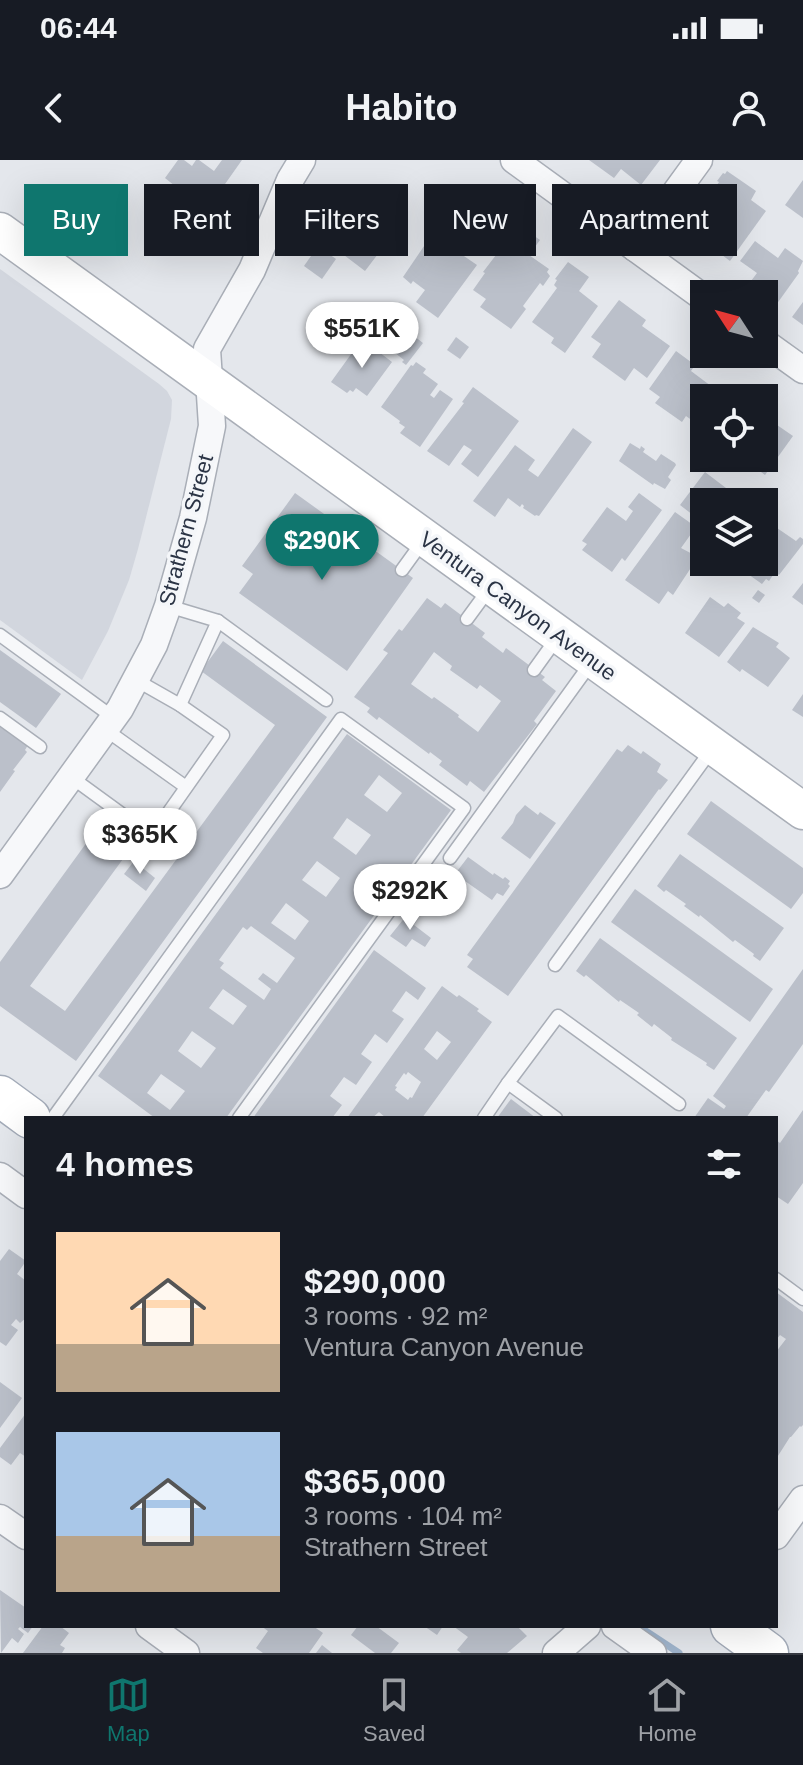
<!DOCTYPE html>
<meta charset="utf-8">
<style>
:root{--surface:#171b24;--page:#242831;--text:#f1f3f6;--muted:#9ea1a6;--line:#363941;--accent:#0f766e}
body{margin:0;font-family:Arial,sans-serif;background:var(--page);color:var(--text);height:100vh;display:flex;flex-direction:column;font-size:30px;white-space:nowrap}
*{box-sizing:border-box;margin:0}
p{font-size:26px;color:var(--muted)}
.icon{flex:none;width:44px;height:44px;fill:none;stroke:currentColor;stroke-width:2;stroke-linecap:round;stroke-linejoin:round}
.map{position:relative;flex:1;overflow:hidden}
.sheet{position:absolute;left:24px;top:956px;width:754px;height:512px;display:flex;flex-direction:column;background:var(--surface);border-radius:0px;box-shadow:0 8px 32px #0002}
.sheet>*{flex:none}
.guide{position:absolute;left:24px;top:24px;width:756px;height:72px;display:flex;gap:16px}
.needle{width:52px;rotate:306deg}
.fabs{position:absolute;left:690px;top:120px;display:grid;gap:16px}
.fabs a{display:grid;place-items:center;width:88px;height:88px;border-radius:0px;background:var(--surface);box-shadow:0 8px 32px #0002;font-size:40px}
.price{position:absolute;translate:-50% -68px;padding:0 18px;border-radius:28px;background:#fff;color:#222;font-size:26px;line-height:52px;filter:drop-shadow(0 2px 4px #0008)}
.price::after{content:'';position:absolute;left:50%;top:48px;width:24px;height:18px;margin-left:-12px;background:inherit;clip-path:polygon(0 0,100% 0,50% 100%)}
.price.current{background:var(--accent);color:#fff}
ul{padding:0;list-style:none}
li{display:flex;align-items:center;gap:24px;height:200px;padding:0 32px}
li span{display:grid;place-items:center;flex:none;width:224px;height:160px;border-radius:0px;color:#555}
li>.icon{margin-inline-start:auto}
span .icon{width:96px;height:96px;fill:#fffc;stroke-width:1}
li b{font-size:34px}
h2{display:flex;justify-content:space-between;align-items:center;height:96px;padding:0 32px;font-size:34px}
.tag{padding:0 28px;border-radius:0px;background:var(--surface);box-shadow:0 8px 32px #0002;font-size:28px;line-height:72px}
.tag.current{background:var(--accent);color:#fff}
.status{display:flex;justify-content:space-between;align-items:center;height:56px;padding:0 40px;background:var(--surface);direction:ltr}
.status svg{height:22px;fill:currentColor}
header{display:flex;justify-content:space-between;align-items:center;height:104px;padding:0 32px;background:var(--surface);font-size:36px;font-weight:800}
.tabs{display:flex;justify-content:space-around;align-items:center;height:112px;border-top:2px solid var(--line);background:var(--surface);font-size:22px;color:var(--muted)}
.tabs a{display:grid;justify-items:center;gap:4px}
.tabs .current{color:var(--accent)}
.map>svg:first-child{display:block}
</style>
<div class="status"><b>06:44</b><svg viewBox="0 0 49 12"><path d="M0 12V9h3v3zM5 12V6h3v6zM10 12V3h3v9zM15 12V0h3v12zM26 1h20v11H26zM47 4h2v5h-2z"/></svg></div>
<header><svg class="icon" aria-label="back" viewBox="0 0 24 24"><path d="M15 5l-7 7 7 7"/></svg>Habito<svg class="icon" aria-label="person" viewBox="0 0 24 24"><circle cx="12" cy="8" r="4"/><path d="M4 21q1-7 8-7t8 7"/></svg></header>
<div class="map">
<svg width="803" height="1493" viewBox="0 0 803 1493">
<rect width="100%" height="100%" fill="#e4e7ec"/>
<!-- built -->
<polygon fill="#d2d6de" points="0,109 159,224 167,231 172,240 171,259 138,389 129,420 108,471 82,520 0,460"/>
<g fill="none" stroke-linecap="round" stroke-linejoin="round">
<!-- stream -->
<polyline stroke="#9fb4cc" stroke-width="7" points="638,1466 679,1493"/>
</g>
<!-- building -->
<g fill="#bbc0ca" fill-rule="evenodd">
<polygon points="178,0 184,0 192,6 196,0 199,0 214,11 222,0 242,0 201,58 188,49 190,47 170,33 175,26 165,18"/>
<polygon points="589,0 660,0 641,25 621,9 614,18"/>
<polygon points="727,11 756,31 751,40 766,51 730,101 710,86 719,74 694,57 719,22 717,21 723,13 725,14"/>
<polygon points="803,20 803,58 785,45"/>
<polygon points="361,63 374,73 380,64 402,80 390,96 381,90 365,111 340,92"/>
<polygon points="519,65 540,80 529,95 549,109 547,112 550,116 543,126 540,123 523,146 526,149 511,169 480,147 486,139 473,130 485,113 483,112"/>
<polygon points="437,67 466,88 461,94 477,105 438,158 416,142 425,130 413,121 411,124 403,117"/>
<polygon points="755,81 778,98 785,88 803,101 798,111 799,113 776,145 764,136 764,134 761,134 748,125 757,113 740,101"/>
<polygon points="318,86 336,99 322,119 304,106"/>
<polygon points="568,102 589,117 579,131 598,146 565,193 551,183 554,178 532,162 557,128 554,125 557,120 555,119"/>
<polygon points="619,140 646,160 642,166 670,186 647,218 634,208 625,221 592,197 601,184 591,177"/>
<polygon points="803,142 803,165 792,157"/>
<polygon points="387,155 396,162 391,168 382,162"/>
<polygon points="405,169 423,183 406,205 402,202 404,200 390,189"/>
<polygon points="456,177 469,187 460,199 447,190"/>
<polygon points="362,179 392,202 367,236 356,228 353,232 350,230 347,233 331,222"/>
<polygon points="676,191 695,205 691,211 727,238 704,238 704,269 686,256 682,262 655,243 660,237 649,229"/>
<polygon points="416,202 426,209 423,213 438,224 430,235 434,238 440,230 453,239 420,287 400,273 405,267 399,263 400,261 381,247 411,205 413,206"/>
<polygon points="473,227 519,261 478,317 461,304 472,290 464,285 449,306 427,291 464,243 462,242"/>
<polygon points="764,256 793,276 765,315 742,298 764,298"/>
<polygon points="573,268 592,282 539,356 536,355 535,356 523,348 524,346 522,344 520,347 508,338 495,357 473,341 515,285 535,300 528,310 538,317"/>
<polygon points="630,283 640,289 641,286 645,289 643,292 656,301 661,294 675,303 676,305 668,317 671,320 665,329 654,323 653,325 619,301"/>
<polygon points="705,312 726,328 716,342 704,342 704,358 702,362 680,345"/>
<polygon points="732,332 746,342 724,342"/>
<polygon points="295,333 413,418 347,511 239,433 253,414 242,406"/>
<polygon points="639,333 662,350 625,401 622,398 612,412 582,390 587,384 582,381 607,347 626,361 633,351 628,347"/>
<polygon points="760,335 771,343 764,354 764,342 755,342"/>
<polygon points="675,352 696,367 681,388 698,397 673,435 668,431 659,444 625,420"/>
<polygon points="777,368 796,381 800,377 803,379 803,384 779,415 775,412 769,421 766,419 762,424 738,407 741,402 764,402 764,385"/>
<polygon points="803,423 803,445 792,437"/>
<polygon points="758,430 765,435 759,443 752,438"/>
<polygon points="710,437 724,447 728,443 741,453 737,458 745,463 719,497 685,473"/>
<path d="M427 438 441 448 445 443 485 473 482 477 503 493 506 488 545 517 542 520 556 531 534 561 537 564 484 632 470 621 467 626 439 605 442 601 430 592 429 594 379 557 377 560 367 552 370 548 354 537 388 493 383 490 399 469 402 471ZM434 492 452 506 450 510 477 529 480 525 501 541 478 572 458 557 459 555 434 537 432 539 411 524Z"/>
<polygon points="753,467 779,483 776,487 790,498 768,527 742,509 740,512 727,502"/>
<polygon points="223,481 327,557 76,901 0,846 0,802 111,649 142,673 30,826 65,851 275,565 201,511"/>
<polygon points="0,490 61,534 36,568 0,542"/>
<polygon points="803,534 803,557 792,550"/>
<polygon points="0,565 28,585 25,590 27,592 13,610 15,611 0,632"/>
<path d="M347 574 451 650 226 958H155L98 916ZM379 615 402 633 387 652 364 635ZM347 658 371 675 356 695 333 678ZM317 701 340 718 326 737 302 720ZM286 743 309 761 295 780 271 763ZM251 766 295 798 277 823 263 813 258 819 271 829 264 840 220 808 224 803 219 800 243 767 247 770ZM223 829 247 846 233 865 209 848ZM192 871 216 888 201 908 178 891ZM161 914 185 931 170 950 147 933Z"/>
<polygon points="628,585 641,594 643,591 661,604 657,612 668,620 660,630 659,629 508,836 467,807 473,799 467,795 617,589 622,592"/>
<polygon points="711,641 803,708 803,733 791,749 687,674"/>
<polygon points="525,645 538,655 540,652 556,663 530,699 501,678 513,663 516,655"/>
<polygon points="680,694 784,768 760,801 753,796 754,794 735,780 733,782 700,755 699,757 684,746 686,744 666,730 664,732 657,726"/>
<polygon points="468,697 493,715 494,713 503,719 505,717 510,721 508,724 510,726 503,736 497,733 492,740 455,714"/>
<polygon points="134,701 155,718 146,731 124,714"/>
<polygon points="635,729 773,829 750,862 611,762"/>
<polygon points="420,734 425,738 418,746 414,743"/>
<polygon points="410,751 419,757 414,765 431,778 425,787 412,779 406,787 390,776"/>
<polygon points="600,778 737,878 714,910 706,905 707,903 671,880 672,878 654,864 652,867 637,855 639,853 620,840 619,842 586,815 584,817 576,811"/>
<polygon points="374,790 426,828 418,840 406,831 392,851 404,859 387,883 375,874 361,894 372,902 356,925 344,917 330,936 342,945 332,958 253,958"/>
<polygon points="803,809 803,884 769,932 766,930 746,958 694,958 708,938 724,949 726,946 713,936"/>
<path d="M442 826 457 837 459 835 479 849 477 851 492 862 422 958H386L379 952 372 958H347ZM437 871 451 882 437 900 424 889ZM408 912 421 922 412 938 410 937 408 940 395 930 397 927 395 926 404 913 406 915Z"/>
<polygon points="511,939 536,958 497,958"/>
<polygon points="803,950 803,1023 788,1044 776,1036 776,980 780,983"/>
<polygon points="9,1089 26,1101 17,1114 26,1121 26,1158 20,1163 16,1159 11,1165 18,1170 6,1186 0,1182 0,1101"/>
<polygon points="776,1132 803,1152 803,1265 801,1267 800,1266 791,1277 790,1277 776,1299 776,1192 786,1179 780,1175 776,1180"/>
<polygon points="0,1222 22,1238 0,1268"/>
<polygon points="26,1253 26,1297 20,1293 11,1305 0,1297 0,1288"/>
<polygon points="0,1430 26,1448 26,1466 33,1466 28,1473 20,1467 18,1469 24,1474 18,1483 12,1478 1,1493"/>
<polygon points="43,1466 60,1466 69,1473 60,1485 65,1488 62,1493 23,1493"/>
<polygon points="261,1466 313,1466 323,1473 309,1493 263,1493 256,1488 268,1471"/>
<polygon points="358,1466 376,1466 399,1483 391,1493 375,1493 351,1475"/>
<polygon points="424,1466 443,1466 437,1475"/>
<polygon points="453,1466 517,1466 527,1476 507,1493 461,1493 457,1490 468,1477"/>
<polygon points="322,1485 332,1493 316,1493"/>
</g>
<g fill="none" stroke-linecap="round" stroke-linejoin="round">
<defs>
<g id="lane">
<polyline points="402,410 423,381"/>
<polyline points="168,446 218,461 180,545"/>
<polyline points="467,459 489,429"/>
<polyline points="218,461 326,540"/>
<polyline points="0,475 114,558"/>
<polyline points="534,510 557,478"/>
<polyline points="0,558 40,587"/>
<polyline points="106,570 186,627"/>
<polyline points="71,617 152,676 223,575 180,545 136,520"/>
<polyline points="450,698 591,503"/>
<polyline points="555,805 712,589"/>
<polyline points="53,958 341,559 464,648 239,958"/>
<polyline points="484,958 508,923"/>
<polyline points="556,958 508,923 558,856 679,944"/>
<polyline points="776,1119 803,1139"/>
</g>
<g id="street">
<polyline points="514,0 704,138"/>
<polyline points="635,88 699,0"/>
<polyline points="764,182 803,210"/>
<polyline points="0,715 120,549 154,485 168,446 193,358 212,266 207,189 252,110 290,20 302,0"/>
<polyline points="0,1016 26,1035"/>
<polyline points="0,1358 26,1376"/>
<polyline points="776,1376 803,1339"/>
<polyline points="149,1466 186,1493"/>
<polyline points="615,1466 653,1493"/>
<polyline points="556,1493 587,1466"/>
</g>
<polyline id="secondary" points="0,71 803,651"/>
<g id="primary">
<polyline points="0,936 30,958"/>
<polyline points="731,1466 768,1493"/>
</g>
</defs>
<!-- lane casing -->
<use href="#lane" stroke="#a9aeb7" stroke-width="15"/>
<!-- street casing -->
<use href="#street" stroke="#a9aeb7" stroke-width="29"/>
<!-- secondary casing -->
<use href="#secondary" stroke="#a9aeb7" stroke-width="39"/>
<!-- primary casing -->
<use href="#primary" stroke="#a3abb8" stroke-width="43"/>
<!-- lane -->
<use href="#lane" stroke="#f7f8fa" stroke-width="12"/>
<!-- street -->
<use href="#street" stroke="#f7f8fa" stroke-width="26"/>
<!-- secondary -->
<use href="#secondary" stroke="#fff" stroke-width="36"/>
<!-- primary -->
<use href="#primary" stroke="#fff" stroke-width="40"/>
</g>
<g text-anchor="middle" dominant-baseline="central" stroke-width="7" stroke-linejoin="round" paint-order="stroke">
<!-- street labels -->
<g font-size="22" fill="#2b3445" stroke="#f4f6f9">
<text transform="translate(186 370) rotate(-75)">Strathern Street</text>
<text transform="translate(518 446) rotate(36)">Ventura Canyon Avenue</text>
</g>
</g>
</svg>
<div class="fabs">
<a><svg class="needle" viewBox="-14 -14 28 28"><path d="M0-13l5 13h-10z" fill="#e53935"/><path d="M0 13l5-13h-10z" fill="#9ea1a6"/></svg></a>
<a><svg class="icon" aria-label="locate" viewBox="0 0 24 24"><circle cx="12" cy="12" r="6"/><path d="M12 2v4M12 18v4M2 12h4M18 12h4"/></svg></a>
<a><svg class="icon" aria-label="layers" viewBox="0 0 24 24"><path d="M12 4l9 5-9 5-9-5zM3 14l9 5 9-5"/></svg></a>
</div>
<b class="price" style="left:362px;top:210px">$551K</b>
<b class="price current" style="left:322px;top:422px">$290K</b>
<b class="price" style="left:140px;top:716px">$365K</b>
<b class="price" style="left:410px;top:772px">$292K</b>
<div class="guide">
<a class="tag current">Buy</a>
<a class="tag">Rent</a>
<a class="tag">Filters</a>
<a class="tag">New</a>
<a class="tag">Apartment</a>
</div>
<section class="sheet">
<h2>4 homes<svg class="icon" aria-label="filters" viewBox="0 0 24 24"><path d="M4 7h16M4 17h16"/><circle cx="9" cy="7" r="2"/><circle cx="15" cy="17" r="2"/></svg></h2>
<ul>
<li><span style="background:linear-gradient(#ffd9b3 70%,#b9a48a 0)"><svg class="icon" aria-label="home" viewBox="0 0 24 24"><path d="M3 11l9-7 9 7M6 9v11h12V9"/></svg></span><div><b>$290,000</b><p>3 rooms · 92 m²</p><p>Ventura Canyon Avenue</p></div></li>
<li><span style="background:linear-gradient(#a9c7e8 65%,#b9a48a 0)"><svg class="icon" aria-label="home" viewBox="0 0 24 24"><path d="M3 11l9-7 9 7M6 9v11h12V9"/></svg></span><div><b>$365,000</b><p>3 rooms · 104 m²</p><p>Strathern Street</p></div></li>
</ul>
</section>
</div>
<nav class="tabs">
<a class="current"><svg class="icon" aria-label="map" viewBox="0 0 24 24"><path d="M3 6l6-2 6 2 6-2v14l-6 2-6-2-6 2zM9 4v14M15 6v14"/></svg>Map</a>
<a><svg class="icon" aria-label="saved" viewBox="0 0 24 24"><path d="M7 4h10v16l-5-4-5 4z"/></svg>Saved</a>
<a><svg class="icon" aria-label="home" viewBox="0 0 24 24"><path d="M3 11l9-7 9 7M6 9v11h12V9"/></svg>Home</a>
</nav>
